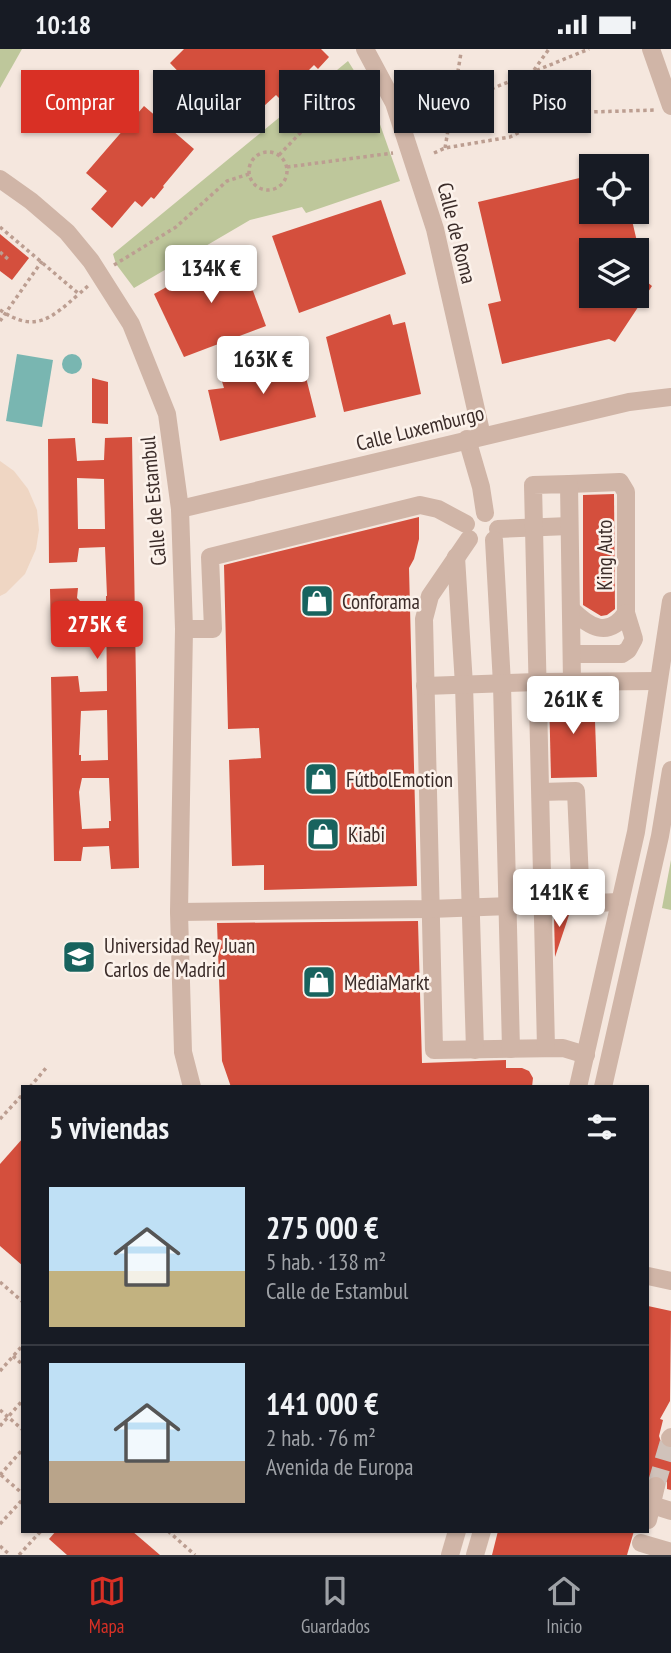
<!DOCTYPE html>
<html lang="es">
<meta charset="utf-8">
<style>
:root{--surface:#171b24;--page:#242831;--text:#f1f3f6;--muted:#9ea1a6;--line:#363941;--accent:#d93025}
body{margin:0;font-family:"PT Sans Narrow",sans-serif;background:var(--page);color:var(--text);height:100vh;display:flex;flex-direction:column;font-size:26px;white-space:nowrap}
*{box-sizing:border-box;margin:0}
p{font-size:23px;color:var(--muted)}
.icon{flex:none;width:38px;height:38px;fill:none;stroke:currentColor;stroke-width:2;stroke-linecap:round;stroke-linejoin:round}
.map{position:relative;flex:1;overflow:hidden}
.sheet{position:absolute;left:21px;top:1036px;width:628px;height:448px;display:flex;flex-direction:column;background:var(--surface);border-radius:0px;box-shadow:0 2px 5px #0004}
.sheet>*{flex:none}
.hud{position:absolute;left:21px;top:21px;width:630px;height:63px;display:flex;gap:14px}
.buttons{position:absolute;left:579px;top:105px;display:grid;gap:14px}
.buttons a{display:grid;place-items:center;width:70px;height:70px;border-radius:0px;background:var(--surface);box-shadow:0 2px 5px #0004;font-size:35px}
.price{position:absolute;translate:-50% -60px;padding:0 16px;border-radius:7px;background:#fff;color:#222;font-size:23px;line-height:46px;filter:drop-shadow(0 2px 4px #0008)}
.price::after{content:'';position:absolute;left:50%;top:42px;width:21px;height:16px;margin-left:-10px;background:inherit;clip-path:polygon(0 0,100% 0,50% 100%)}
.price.selected{background:var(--accent);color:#fff}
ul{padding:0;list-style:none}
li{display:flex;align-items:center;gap:21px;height:175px;padding:0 28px}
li+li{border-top:2px solid var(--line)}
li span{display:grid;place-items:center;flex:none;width:196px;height:140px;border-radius:0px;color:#555}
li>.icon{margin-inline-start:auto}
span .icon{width:84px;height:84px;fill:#fffc;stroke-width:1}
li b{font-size:30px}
h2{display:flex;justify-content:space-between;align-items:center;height:84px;padding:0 28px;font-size:30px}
.tag{padding:0 24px;border-radius:0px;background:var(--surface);box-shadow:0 2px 5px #0004;font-size:24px;line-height:63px}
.tag.selected{background:var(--accent);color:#fff}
.status{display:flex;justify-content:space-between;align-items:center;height:49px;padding:0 35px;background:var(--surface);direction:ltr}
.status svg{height:19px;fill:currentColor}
.menu{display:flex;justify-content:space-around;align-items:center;height:98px;border-top:2px solid var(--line);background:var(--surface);font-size:19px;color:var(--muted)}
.menu a{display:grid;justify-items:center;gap:4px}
.menu .selected{color:var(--accent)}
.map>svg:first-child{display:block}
</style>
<div class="status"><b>10:18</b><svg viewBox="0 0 49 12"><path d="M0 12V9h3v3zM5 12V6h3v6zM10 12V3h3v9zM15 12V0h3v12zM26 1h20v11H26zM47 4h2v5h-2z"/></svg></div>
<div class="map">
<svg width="671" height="1506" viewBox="0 0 671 1506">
<rect width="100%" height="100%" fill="#f5e7de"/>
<!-- green -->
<g fill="#bec79b">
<polygon points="0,0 22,0 0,39"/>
<polygon points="348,12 370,47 400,132 306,164 302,158 250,171 134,239 116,215 113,205"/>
<polygon points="671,811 671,861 662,859"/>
</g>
<!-- plaza -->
<polygon fill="#efd6c3" points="0,412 14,422 28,440 37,461 39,481 36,500 25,525 6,544 0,547"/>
<!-- water -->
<g fill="#79b6b1">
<circle cx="72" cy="315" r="10"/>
<polygon points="17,305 53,311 42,378 6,372"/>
</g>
<!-- building -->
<g fill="#d44f3d" fill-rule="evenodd">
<polygon points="184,0 321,0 329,8 318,20 314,16 280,50 276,46 236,83 170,14"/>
<polygon points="144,57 194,100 163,137 164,138 154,150 151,148 142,158 135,152 112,179 91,160 107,142 86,124"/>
<polygon points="592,126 592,163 630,163 639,201 592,201 592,247 637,247 637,225 652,237 615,293 609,290 502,315 488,255 501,252 478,153"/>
<polygon points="381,151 406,225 299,264 272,187"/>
<polygon points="0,185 29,209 12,231 0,222"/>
<polygon points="237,199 266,277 184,308 154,245"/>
<polygon points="390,265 393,276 405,273 421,345 344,363 326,288"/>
<polygon points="298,297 316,368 220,392 208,341 224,339 220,326"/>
<polygon points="92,329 108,333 108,375 92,374"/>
<path d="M132 388 139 819 111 820 109 797 83 798 81 812H54L51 628 78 627 80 643 107 642 106 547H107L105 498 79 499 77 513 49 514 48 390 75 389 77 412 104 411 105 389ZM77 429 104 430 105 480H78ZM107 661 108 711 81 712V706H79L81 662ZM82 729H109L111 772H109V779L82 780 79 743Z"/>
<polygon points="614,445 615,560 607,566 601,567 583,556 583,446"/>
<polygon points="419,468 419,490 414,510 409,519 417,837 264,841 264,816 232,817 229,711 261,709 259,679 228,680 224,516"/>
<polygon points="78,539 77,549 81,553 78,587 51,587 50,540"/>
<polygon points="594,644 597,728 551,729 549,645"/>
<polygon points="569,866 555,908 554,867"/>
<polygon points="418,872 422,1014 506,1011 506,1019 522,1019 529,1022 533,1029 532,1038 231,1038 222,1012 217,874"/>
<polygon points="23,1089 23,1217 0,1197 0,1115"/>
<polygon points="648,1257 671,1262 670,1352 660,1370 663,1371 659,1387 662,1396 671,1400 671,1441 667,1440 667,1433 659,1426 653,1426 648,1430"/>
<polygon points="56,1482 132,1482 160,1506 67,1506 49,1490"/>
<polygon points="498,1482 634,1482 627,1506 492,1506"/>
</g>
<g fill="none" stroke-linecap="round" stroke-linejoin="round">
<!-- minor-tunnel -->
<polyline stroke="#d0c2ba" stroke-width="18" stroke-dasharray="18 9" stroke-linecap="butt" points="656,1437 670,1389"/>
<!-- path -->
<g stroke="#bc9e91" stroke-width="3.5" stroke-dasharray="3.5 3.5" stroke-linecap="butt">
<polyline points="534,21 549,0"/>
<polyline points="420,69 589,0"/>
<polyline points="445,99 461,4"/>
<circle cx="268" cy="122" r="19"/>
<polyline points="434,104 445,99 510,88 557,64 656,61"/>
<polyline points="279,106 358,24"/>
<polyline points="287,118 393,104"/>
<polyline points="0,178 79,245 89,236"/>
<polyline points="0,203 9,211"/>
<polyline points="114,216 176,178 227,132 249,125"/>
<path d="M0 261C36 285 51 269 79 245"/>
<polyline points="0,272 42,212"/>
<polyline points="30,1038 46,1019"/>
<polyline points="0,1070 23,1045"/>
<polyline points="0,1233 23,1253"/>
<polyline points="13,1307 23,1316"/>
<polyline points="0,1322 23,1296"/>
<polyline points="0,1361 23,1381"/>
<polyline points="0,1377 23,1351"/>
<polyline points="23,1384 23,1393"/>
<polyline points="0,1426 23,1400"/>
<polyline points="1,1426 23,1445"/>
<polyline points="0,1475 23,1450"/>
<polyline points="168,1482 195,1506"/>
<polyline points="0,1497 10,1506"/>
<polyline points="19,1506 41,1482"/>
</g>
<!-- minor -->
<g stroke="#d0b5a7" stroke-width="18">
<polyline points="365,0 394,54 435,180 482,387"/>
<polyline points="651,0 671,57"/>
<polyline points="0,130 31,152 67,183 91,212 131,275 167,365 180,460 184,580 179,863 183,1003 192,1038"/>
<polyline points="467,390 481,438 485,464"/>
<path d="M569 435 620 433 626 443V564C608 590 589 578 571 560"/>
<polyline points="180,460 629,353 671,348"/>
<polyline points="498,480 569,477"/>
<polyline points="469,490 430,547 424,570 434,1001 563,999 586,1006"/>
<polyline points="494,491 502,635 511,1000"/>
<polyline points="456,508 464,636 475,1001"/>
<polyline points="184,580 213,580 210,508 420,456 438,460 466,475"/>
<polyline points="572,605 622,605 628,601 634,590 626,564"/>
<polyline points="425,637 537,633 658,632"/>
<polyline points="541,743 576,742 581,854"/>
<polyline points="179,863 430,860 620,853"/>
<polyline points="546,999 533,436 569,435 572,633"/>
<polyline points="578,1038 636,783 671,552"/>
<polyline points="603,1038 660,787 671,721"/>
<polyline points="648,1227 671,1232"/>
<polyline points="670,1389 671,1388"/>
<polyline points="652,1456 671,1462"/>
<polyline points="648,1471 656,1437"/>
<polyline points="641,1494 671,1503"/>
<polyline points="450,1506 457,1482"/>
<polyline points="475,1506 482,1482"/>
</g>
</g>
<!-- icons -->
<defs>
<symbol id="shop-square" viewBox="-11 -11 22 22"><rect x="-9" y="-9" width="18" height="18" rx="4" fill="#18635e" stroke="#fcf2eb"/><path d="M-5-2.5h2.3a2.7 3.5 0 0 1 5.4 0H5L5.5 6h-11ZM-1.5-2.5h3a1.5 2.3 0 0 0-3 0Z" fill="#fff"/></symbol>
<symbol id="university-square" viewBox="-11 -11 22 22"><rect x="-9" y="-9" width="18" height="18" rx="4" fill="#18635e" stroke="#fcf2eb"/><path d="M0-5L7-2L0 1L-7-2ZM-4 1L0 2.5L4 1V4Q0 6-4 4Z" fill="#fff"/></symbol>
</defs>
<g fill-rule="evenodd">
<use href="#shop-square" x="298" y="533" width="38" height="38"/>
<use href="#shop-square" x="302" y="711" width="38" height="38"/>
<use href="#shop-square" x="304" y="766" width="38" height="38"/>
<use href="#university-square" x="60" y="889" width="38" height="38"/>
<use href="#shop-square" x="300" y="914" width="38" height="38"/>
</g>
<g text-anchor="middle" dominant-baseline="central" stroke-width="5" stroke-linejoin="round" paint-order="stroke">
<!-- street labels -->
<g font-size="21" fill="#3b2c29" stroke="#fcf2eb">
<text transform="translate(457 184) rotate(76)">Calle de Roma</text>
<text transform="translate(420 379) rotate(-14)">Calle Luxemburgo</text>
<text transform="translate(153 452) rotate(-95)">Calle de Estambul</text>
<text transform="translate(604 506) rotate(-90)">King Auto</text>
</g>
<!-- poi labels -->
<g font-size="21" fill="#3b2c29" stroke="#fcf2eb" text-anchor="start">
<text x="342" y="552">Conforama</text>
<text x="346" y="730">FútbolEmotion</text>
<text x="348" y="785">Kiabi</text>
<text x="104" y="896">Universidad Rey Juan<tspan x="104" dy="24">Carlos de Madrid</tspan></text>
<text x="344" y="933">MediaMarkt</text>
</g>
</g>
</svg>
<div class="buttons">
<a><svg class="icon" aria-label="locate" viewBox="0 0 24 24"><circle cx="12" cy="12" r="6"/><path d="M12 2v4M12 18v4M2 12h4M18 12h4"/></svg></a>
<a><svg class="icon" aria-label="layers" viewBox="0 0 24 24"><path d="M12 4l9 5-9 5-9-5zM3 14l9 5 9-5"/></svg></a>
</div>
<b class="price" style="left:211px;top:256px">134K €</b>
<b class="price" style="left:263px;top:347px">163K €</b>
<b class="price selected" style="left:97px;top:612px">275K €</b>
<b class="price" style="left:573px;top:687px">261K €</b>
<b class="price" style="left:559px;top:880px">141K €</b>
<div class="hud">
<a class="tag selected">Comprar</a>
<a class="tag">Alquilar</a>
<a class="tag">Filtros</a>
<a class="tag">Nuevo</a>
<a class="tag">Piso</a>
</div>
<section class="sheet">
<h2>5 viviendas<svg class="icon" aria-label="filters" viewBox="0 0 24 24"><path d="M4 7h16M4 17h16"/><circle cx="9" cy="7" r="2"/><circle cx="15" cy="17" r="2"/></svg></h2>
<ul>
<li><span style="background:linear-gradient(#bfe0f5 60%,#c2b280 0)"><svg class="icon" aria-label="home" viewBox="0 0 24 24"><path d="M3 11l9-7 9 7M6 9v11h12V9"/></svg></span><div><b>275 000 €</b><p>5 hab. · 138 m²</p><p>Calle de Estambul</p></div></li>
<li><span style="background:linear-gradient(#bfe0f5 70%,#b9a48a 0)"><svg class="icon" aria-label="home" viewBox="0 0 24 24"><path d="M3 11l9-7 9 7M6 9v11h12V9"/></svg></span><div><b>141 000 €</b><p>2 hab. · 76 m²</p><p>Avenida de Europa</p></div></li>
</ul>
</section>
</div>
<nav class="menu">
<a class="selected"><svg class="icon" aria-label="map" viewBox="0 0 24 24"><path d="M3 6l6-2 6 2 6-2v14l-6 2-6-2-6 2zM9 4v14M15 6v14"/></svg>Mapa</a>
<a><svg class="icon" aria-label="saved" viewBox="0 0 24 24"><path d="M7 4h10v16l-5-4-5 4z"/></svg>Guardados</a>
<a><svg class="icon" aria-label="home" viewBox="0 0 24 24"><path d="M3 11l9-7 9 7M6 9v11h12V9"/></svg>Inicio</a>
</nav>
